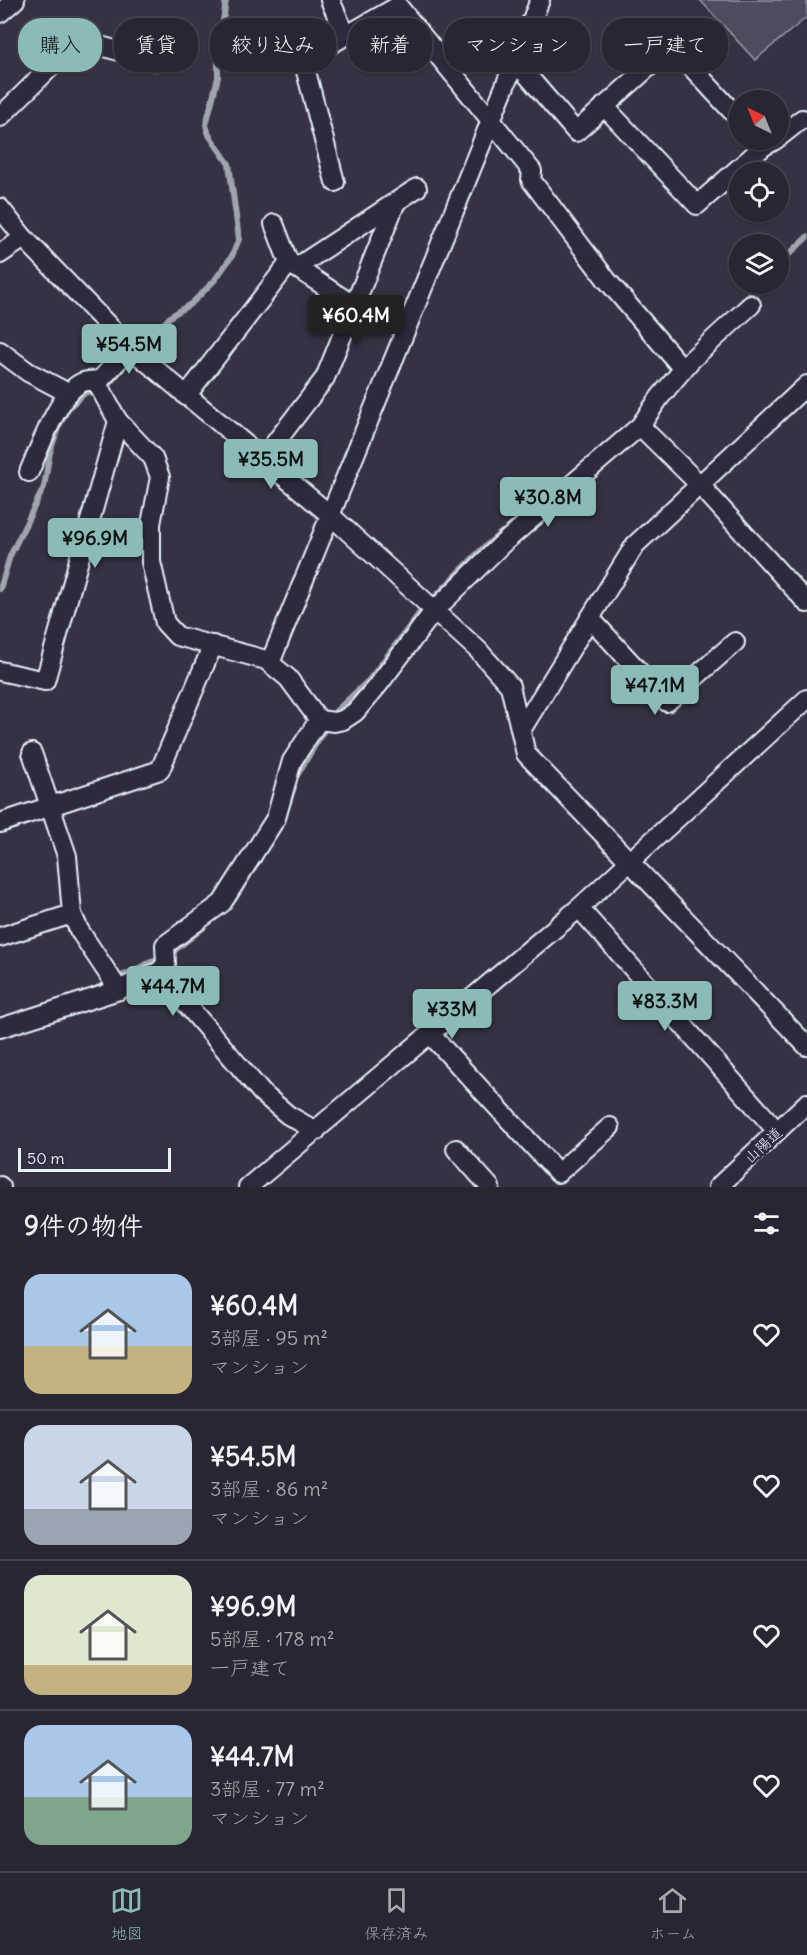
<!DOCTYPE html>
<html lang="ja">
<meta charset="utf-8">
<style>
:root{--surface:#282633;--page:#302e3b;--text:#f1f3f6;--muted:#a5a5ac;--line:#44434e;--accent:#8bbbb9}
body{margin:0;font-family:Delius,"Klee One",sans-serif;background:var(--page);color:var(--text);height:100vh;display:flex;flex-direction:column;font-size:22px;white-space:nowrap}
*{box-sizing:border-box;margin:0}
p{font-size:20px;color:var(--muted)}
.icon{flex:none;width:33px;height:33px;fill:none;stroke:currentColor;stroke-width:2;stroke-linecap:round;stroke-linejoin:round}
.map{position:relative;height:1187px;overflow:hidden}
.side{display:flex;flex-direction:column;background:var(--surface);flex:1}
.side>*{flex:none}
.banner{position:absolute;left:18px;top:18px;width:771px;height:54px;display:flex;gap:12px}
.needle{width:39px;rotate:317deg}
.tools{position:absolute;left:729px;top:90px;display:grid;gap:12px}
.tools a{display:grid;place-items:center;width:60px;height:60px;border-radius:50%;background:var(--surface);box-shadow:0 2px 4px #0004,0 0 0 2px var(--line);font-size:30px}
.scale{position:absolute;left:18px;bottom:15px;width:153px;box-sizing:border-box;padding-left:6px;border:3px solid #e8f1f8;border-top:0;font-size:16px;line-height:21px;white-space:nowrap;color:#e8f1f8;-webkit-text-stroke:4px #2f2a3d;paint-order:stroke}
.price{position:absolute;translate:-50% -51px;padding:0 14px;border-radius:6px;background:var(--accent);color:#111;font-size:20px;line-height:39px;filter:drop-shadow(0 2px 3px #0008)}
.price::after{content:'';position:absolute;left:50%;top:36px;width:18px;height:14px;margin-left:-9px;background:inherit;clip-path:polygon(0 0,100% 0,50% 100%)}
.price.on{background:#222;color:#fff}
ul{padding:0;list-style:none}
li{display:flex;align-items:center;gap:18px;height:150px;padding:0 24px}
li+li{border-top:2px solid var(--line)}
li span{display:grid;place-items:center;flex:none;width:168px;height:120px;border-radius:18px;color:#555}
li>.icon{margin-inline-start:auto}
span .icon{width:72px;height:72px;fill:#fffc;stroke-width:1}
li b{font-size:26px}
h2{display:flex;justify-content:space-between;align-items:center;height:72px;padding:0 24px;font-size:26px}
.chip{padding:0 21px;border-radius:24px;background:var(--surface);box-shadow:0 2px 4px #0004,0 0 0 2px var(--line);font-size:21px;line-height:54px}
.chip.on{background:var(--accent);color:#111}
.tabs{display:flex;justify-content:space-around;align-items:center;height:84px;border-top:2px solid var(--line);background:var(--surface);font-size:16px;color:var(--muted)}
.tabs a{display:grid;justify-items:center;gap:3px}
.tabs .on{color:var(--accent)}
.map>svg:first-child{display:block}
</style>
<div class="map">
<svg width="807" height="1187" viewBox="0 0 807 1187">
<rect width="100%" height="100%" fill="#363244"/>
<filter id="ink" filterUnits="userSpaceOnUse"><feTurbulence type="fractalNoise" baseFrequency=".0167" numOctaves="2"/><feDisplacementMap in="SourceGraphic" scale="12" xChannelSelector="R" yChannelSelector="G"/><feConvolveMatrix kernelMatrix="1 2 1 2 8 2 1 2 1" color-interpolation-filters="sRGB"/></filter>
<g filter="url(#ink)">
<!-- green -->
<polygon fill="#4d4b5c" stroke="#9a9eaa" stroke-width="1.5" points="700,0 807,0 807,17 755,60"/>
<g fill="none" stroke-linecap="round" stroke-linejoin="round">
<!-- stream -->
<g stroke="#a0a4af" stroke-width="6">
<polyline points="778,265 807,237"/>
<polyline points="740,304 760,284"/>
<polyline points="137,352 171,316 192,303 214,281 232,256 239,239 229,164 209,135 206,125 218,77 218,58 226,0"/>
<polyline points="0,589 10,556 44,487 50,452 58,428 69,407 85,393 108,385 122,369"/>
<polyline points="296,777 335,712 369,680 421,611 482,549 502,532"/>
<polyline points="285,814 294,787"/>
<polyline points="234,900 259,860"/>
<polyline points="95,989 174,951 203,928"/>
</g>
<defs>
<g id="minor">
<polyline points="330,0 346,36"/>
<polyline points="0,13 15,0"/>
<polyline points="515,61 576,132 672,46 740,120"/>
<polyline points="604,106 697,205 764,146 775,140"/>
<polyline points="0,117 78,40 156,61"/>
<polyline points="778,138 802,119"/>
<polyline points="335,182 303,60 398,6 532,171 531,180 606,279 683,369"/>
<polyline points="0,208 24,238 130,348 329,514 478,650 510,686 526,754 807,1046"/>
<polyline points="274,224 289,263"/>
<polyline points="0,254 24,238"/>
<polyline points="297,267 417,188"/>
<polyline points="0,351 28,372 68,393"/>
<polyline points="186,396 289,263 353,305"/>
<polyline points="118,421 153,458 160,477 151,524 151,562 165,623 177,636 266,660 288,678 319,720 292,761 276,818 222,903 165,945 166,964 159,972"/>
<polyline points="640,426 700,485 807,603"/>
<polyline points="262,460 325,378 396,202"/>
<path d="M29 472C39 450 59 393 81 383 86 380 94 381 100 380"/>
<polyline points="590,618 667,702 735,642"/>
<polyline points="270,663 540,0"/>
<polyline points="0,671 45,681 118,421 98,385 100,380 130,348"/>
<polyline points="319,720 334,722 343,720 355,712 378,685 434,611 501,545 640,426 660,397 691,360 751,305"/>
<polyline points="521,730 635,545 807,385"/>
<polyline points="32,753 67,856 72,914 79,930 119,990"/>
<polyline points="0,823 160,770 213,645"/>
<polyline points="579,908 777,1131"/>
<polyline points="0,937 72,914"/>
<polyline points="0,1028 119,990 147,976 159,972 262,1093 288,1115 316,1131"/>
<polyline points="431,1035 558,1173 610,1127"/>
<polyline points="456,1149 490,1187"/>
<polyline points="0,1186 1,1187"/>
<polyline points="248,1187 579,908 807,699"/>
<polyline points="718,1187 807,1103"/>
</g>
</defs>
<!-- minor casing -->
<use href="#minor" stroke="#e8f1f8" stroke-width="22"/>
<!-- minor -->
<use href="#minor" stroke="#2f2a3d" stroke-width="18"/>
</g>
</g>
<g text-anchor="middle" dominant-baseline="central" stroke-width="5" stroke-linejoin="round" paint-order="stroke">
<!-- street labels -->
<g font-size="15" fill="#e8f1f8" stroke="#2f2a3d">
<text transform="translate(763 1145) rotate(-43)">山陽道</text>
</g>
</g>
</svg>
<div class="tools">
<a><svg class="needle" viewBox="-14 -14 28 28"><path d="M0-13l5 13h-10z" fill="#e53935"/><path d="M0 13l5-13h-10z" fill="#a5a5ac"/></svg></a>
<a><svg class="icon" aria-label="locate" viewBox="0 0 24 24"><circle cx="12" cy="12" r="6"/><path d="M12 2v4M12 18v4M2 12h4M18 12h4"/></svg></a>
<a><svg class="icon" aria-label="layers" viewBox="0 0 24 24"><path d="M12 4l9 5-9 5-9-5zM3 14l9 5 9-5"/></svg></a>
</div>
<div class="scale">50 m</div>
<b class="price on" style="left:356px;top:346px">¥60.4M</b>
<b class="price" style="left:129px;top:375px">¥54.5M</b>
<b class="price" style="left:271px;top:490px">¥35.5M</b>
<b class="price" style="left:548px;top:528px">¥30.8M</b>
<b class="price" style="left:95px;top:569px">¥96.9M</b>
<b class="price" style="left:655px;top:716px">¥47.1M</b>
<b class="price" style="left:173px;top:1017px">¥44.7M</b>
<b class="price" style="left:665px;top:1032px">¥83.3M</b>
<b class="price" style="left:452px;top:1040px">¥33M</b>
<div class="banner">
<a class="chip on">購入</a>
<a class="chip">賃貸</a>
<a class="chip">絞り込み</a>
<a class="chip">新着</a>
<a class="chip">マンション</a>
<a class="chip">一戸建て</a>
</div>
</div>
<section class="side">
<h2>9件の物件<svg class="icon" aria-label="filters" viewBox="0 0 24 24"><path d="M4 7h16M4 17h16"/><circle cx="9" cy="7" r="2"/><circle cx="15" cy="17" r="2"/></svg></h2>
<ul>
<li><span style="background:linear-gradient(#a9c7e8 60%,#c2b280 0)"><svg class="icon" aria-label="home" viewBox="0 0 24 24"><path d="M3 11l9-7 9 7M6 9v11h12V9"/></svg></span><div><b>¥60.4M</b><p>3部屋 · 95 m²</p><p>マンション</p></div><svg class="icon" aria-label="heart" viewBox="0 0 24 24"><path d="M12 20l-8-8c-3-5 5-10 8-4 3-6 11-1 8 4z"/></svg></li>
<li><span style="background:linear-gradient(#c9d6e8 70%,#9aa5b1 0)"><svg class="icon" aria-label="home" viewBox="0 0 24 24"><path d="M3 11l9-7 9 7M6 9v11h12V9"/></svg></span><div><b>¥54.5M</b><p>3部屋 · 86 m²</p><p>マンション</p></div><svg class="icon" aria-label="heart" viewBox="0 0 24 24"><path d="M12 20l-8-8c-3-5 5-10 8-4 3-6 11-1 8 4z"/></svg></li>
<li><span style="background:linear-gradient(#dfe7d0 75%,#c2b280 0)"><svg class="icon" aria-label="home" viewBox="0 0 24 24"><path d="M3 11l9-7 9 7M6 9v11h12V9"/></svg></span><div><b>¥96.9M</b><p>5部屋 · 178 m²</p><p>一戸建て</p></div><svg class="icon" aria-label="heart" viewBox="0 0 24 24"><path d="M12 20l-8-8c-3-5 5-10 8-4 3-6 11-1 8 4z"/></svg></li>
<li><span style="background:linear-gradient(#a9c7e8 60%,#7fa58c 0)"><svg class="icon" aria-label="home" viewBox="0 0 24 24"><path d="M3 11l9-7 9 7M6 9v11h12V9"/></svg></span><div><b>¥44.7M</b><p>3部屋 · 77 m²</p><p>マンション</p></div><svg class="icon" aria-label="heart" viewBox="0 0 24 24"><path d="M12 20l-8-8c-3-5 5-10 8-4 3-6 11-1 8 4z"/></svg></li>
</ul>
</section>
<nav class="tabs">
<a class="on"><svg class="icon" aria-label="map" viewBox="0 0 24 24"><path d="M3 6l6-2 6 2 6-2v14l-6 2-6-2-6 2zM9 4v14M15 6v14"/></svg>地図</a>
<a><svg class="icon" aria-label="saved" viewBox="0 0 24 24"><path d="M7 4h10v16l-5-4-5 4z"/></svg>保存済み</a>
<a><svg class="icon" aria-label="home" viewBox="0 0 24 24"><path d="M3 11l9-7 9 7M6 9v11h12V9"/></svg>ホーム</a>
</nav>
